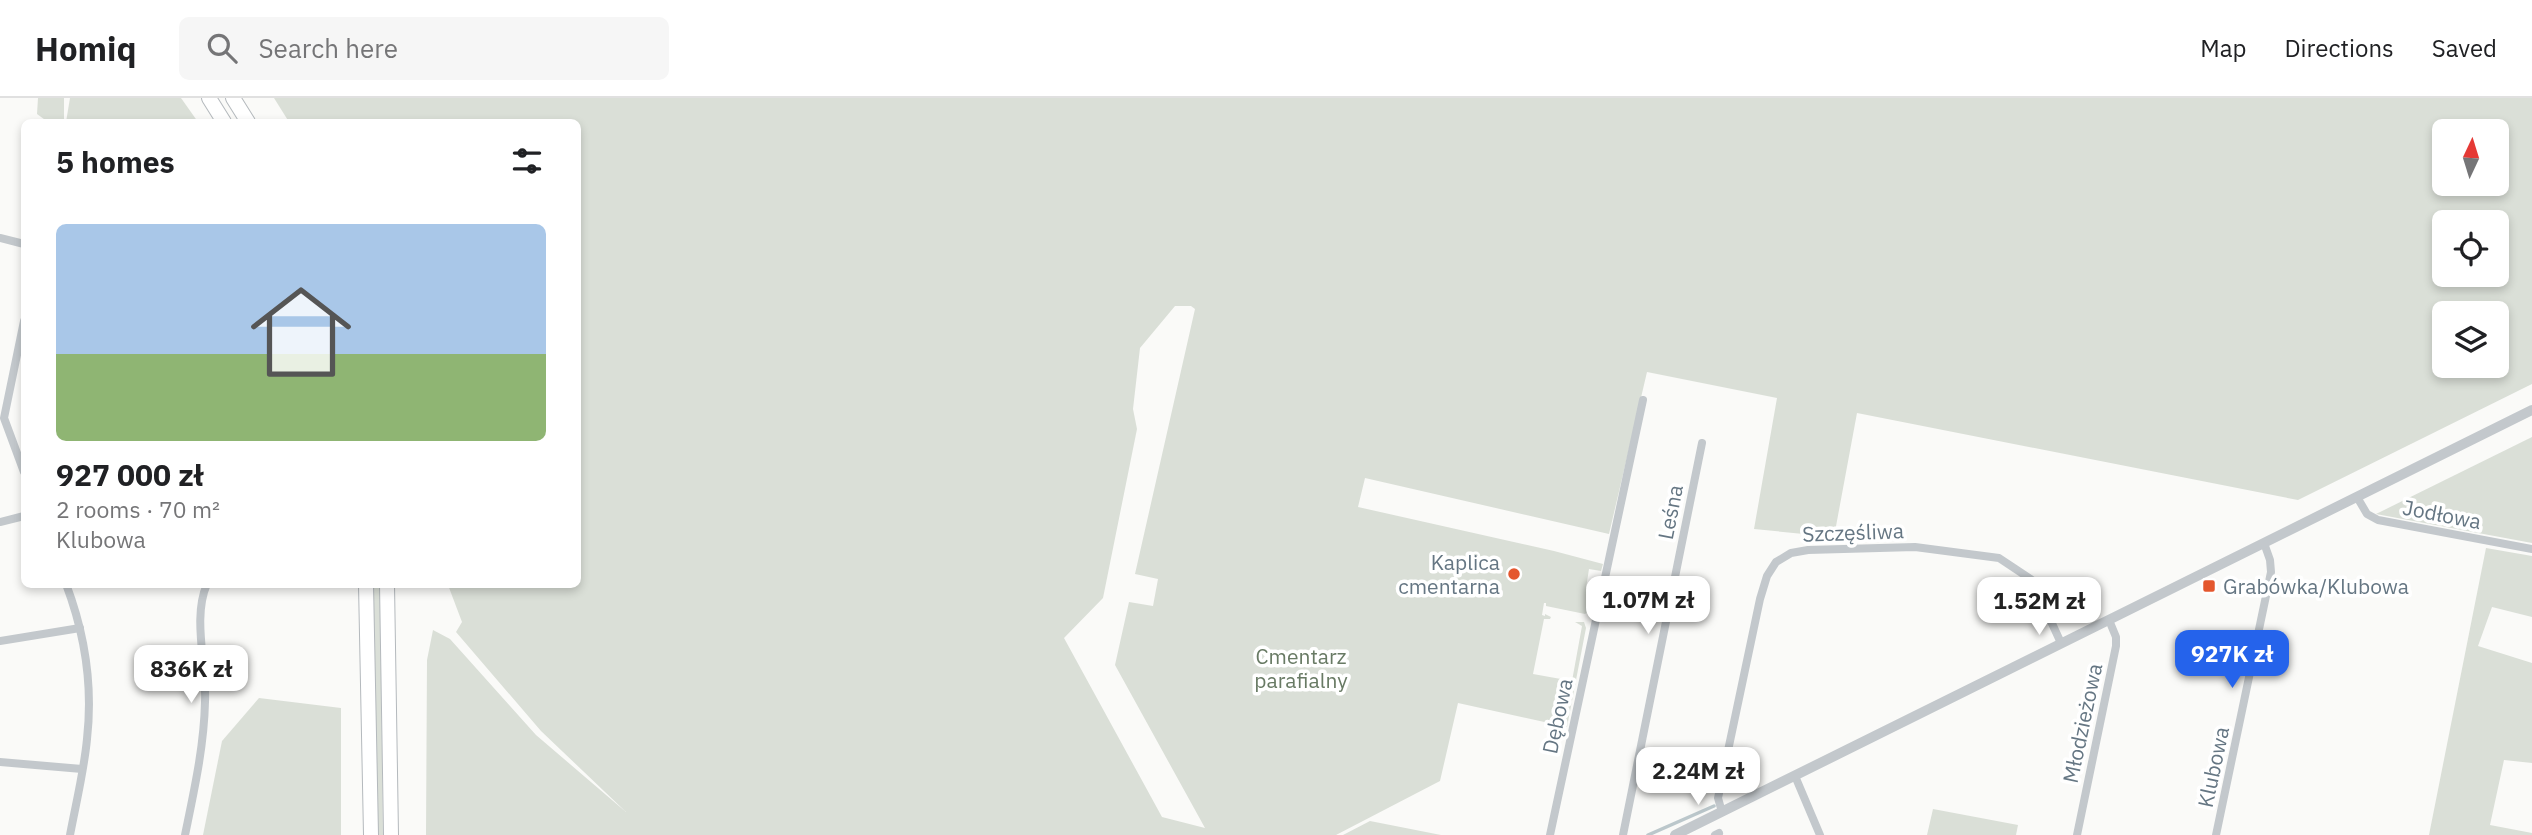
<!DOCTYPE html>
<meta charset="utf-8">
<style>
:root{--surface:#fff;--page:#f6f6f6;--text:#202124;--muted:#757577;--line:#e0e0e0;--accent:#2563eb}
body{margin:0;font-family:"IBM Plex Sans",sans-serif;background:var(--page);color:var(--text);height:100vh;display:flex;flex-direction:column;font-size:26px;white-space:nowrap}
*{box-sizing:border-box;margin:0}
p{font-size:23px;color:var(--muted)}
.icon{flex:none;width:38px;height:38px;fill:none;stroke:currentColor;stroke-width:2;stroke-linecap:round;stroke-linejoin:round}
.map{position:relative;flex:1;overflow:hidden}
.details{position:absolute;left:21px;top:21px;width:560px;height:469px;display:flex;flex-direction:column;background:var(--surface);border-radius:10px;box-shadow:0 4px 10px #0003}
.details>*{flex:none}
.needle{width:46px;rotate:4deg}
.buttons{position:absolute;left:2432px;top:21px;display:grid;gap:14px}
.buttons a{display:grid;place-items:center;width:77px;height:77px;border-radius:10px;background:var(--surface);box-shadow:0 4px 10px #0003;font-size:35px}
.price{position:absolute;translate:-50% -60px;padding:0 16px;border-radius:14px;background:#fff;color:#222;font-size:23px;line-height:46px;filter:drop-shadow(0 2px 4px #0008)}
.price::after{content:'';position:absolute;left:50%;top:42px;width:21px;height:16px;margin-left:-10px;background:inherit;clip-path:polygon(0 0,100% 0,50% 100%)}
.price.selected{background:var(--accent);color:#fff}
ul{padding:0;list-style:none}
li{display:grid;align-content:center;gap:14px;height:371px;padding:0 35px}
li+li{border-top:2px solid var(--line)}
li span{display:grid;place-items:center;height:217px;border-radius:10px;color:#555}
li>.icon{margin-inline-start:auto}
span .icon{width:126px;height:126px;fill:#fffc;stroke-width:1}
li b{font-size:30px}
h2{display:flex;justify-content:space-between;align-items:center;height:84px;padding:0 35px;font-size:30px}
header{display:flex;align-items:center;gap:42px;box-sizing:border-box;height:98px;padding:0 35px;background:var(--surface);border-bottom:2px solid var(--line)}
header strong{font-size:33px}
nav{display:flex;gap:38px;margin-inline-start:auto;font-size:24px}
.search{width:490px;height:63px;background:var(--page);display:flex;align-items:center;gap:18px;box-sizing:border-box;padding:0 24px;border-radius:10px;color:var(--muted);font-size:26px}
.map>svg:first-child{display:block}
</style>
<header>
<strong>Homiq</strong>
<div class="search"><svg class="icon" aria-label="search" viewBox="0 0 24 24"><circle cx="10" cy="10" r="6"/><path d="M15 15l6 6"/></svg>Search here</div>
<nav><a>Map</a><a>Directions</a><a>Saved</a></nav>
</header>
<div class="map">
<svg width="2532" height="737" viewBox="0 0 2532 737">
<rect width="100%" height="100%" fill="#fafaf8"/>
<!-- green -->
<g fill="#dadfd7" fill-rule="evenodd">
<polygon points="38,0 64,0 64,24 48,24 37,16"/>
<polygon points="70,0 181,0 198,24 66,24"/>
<path d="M274 0H2532V286L2298 402 1857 315 1834 439 1754 431 1777 300 1647 274 1609 436 1365 380 1358 409 1554 453 1603 466 1601 473 1589 471 1586 490 1595 492 1590 512 1585 516 1546 508V505H1544L1542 517 1545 518V516L1551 519 1550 521H1544L1533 576 1572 583 1582 528 1575 524H1584L1586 530 1567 629 1458 605 1440 683 1336 737H426L427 562 433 532 450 541 536 637 626 714 541 633 456 534 462 524 448 487 578 486V24H289ZM2445 33H2497V86H2445ZM2445 124H2497V177H2445ZM1175 208H1191L1195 211 1135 476 1158 481 1153 508 1129 504 1115 567 1205 730 1162 719 1064 540 1103 500 1137 331 1133 311 1140 250ZM2445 215H2497V268H2445Z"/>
<polygon points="2532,339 2532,445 2376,416"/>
<polygon points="2486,450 2532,458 2532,519 2492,509 2478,548 2532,565 2532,665 2504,662 2490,727 2532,735 2532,737 2429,737"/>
<polygon points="373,487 380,487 380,497 383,737 377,737"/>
<polygon points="259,600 341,610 341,737 203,737 222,643"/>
<polygon points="1933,711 2018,727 2016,737 1927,737"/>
<polygon points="1370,723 1441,737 1343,737"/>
</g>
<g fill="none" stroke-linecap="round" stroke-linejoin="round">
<!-- stream -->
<polyline stroke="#bbc7cb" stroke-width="3.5" points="1648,737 1714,708"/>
<defs>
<g id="trunk">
<polyline points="209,0 224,24"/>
<polyline points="233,0 248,24"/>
<polyline points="366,486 371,737"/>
<polyline points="387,486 391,737"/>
</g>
</defs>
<!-- trunk casing -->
<use href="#trunk" stroke="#b4b9bd" stroke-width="16"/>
<!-- minor -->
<g stroke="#c3c8cc" stroke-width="8">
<polyline points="0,140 24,146"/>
<polyline points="24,223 4,320 24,374"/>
<polyline points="2357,399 2367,416 2378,422 2532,451"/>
<polyline points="0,424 24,418"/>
<path d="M66 486C85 536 93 588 87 641 84 673 76 705 70 737"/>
<polyline points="0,543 80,530"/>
<polyline points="0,664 82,671"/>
<polyline points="1795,678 1820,737"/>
<polyline points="1722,714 1718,700 1760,501 1767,478 1776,464 1791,455 1808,452 1915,449 1999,460 2032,482 2061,545"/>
<path d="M185 737C194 693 204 649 205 604 207 567 192 520 207 486"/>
<polyline points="1550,737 1643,302"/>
<polyline points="1623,737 1702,345"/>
<polyline points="1715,737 1719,735"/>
<polyline points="2077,737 2116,548 2116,539 2109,522"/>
<polyline points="2216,737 2271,474 2270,462 2264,445"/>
</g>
<!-- tertiary -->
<polyline stroke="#c3c8cc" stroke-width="10" points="1675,737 2532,312"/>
<!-- trunk -->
<use href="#trunk" stroke="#fff" stroke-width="14"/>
</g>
<!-- markers -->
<g fill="#e4572e" stroke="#fff" stroke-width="2.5">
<circle cx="1514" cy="476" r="7"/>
<rect x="2202" y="481" width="14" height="14" rx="3.5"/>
</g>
<g text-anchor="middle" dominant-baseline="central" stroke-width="7" stroke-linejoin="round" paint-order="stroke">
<!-- street labels -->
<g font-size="21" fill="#657683" stroke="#fff">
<text transform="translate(1670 414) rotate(-79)">Leśna</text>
<text transform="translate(2442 416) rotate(11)">Jodłowa</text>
<text transform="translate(1853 434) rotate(-2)">Szczęśliwa</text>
<text transform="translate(1557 618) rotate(-78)">Dębowa</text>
<text transform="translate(2082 625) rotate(-78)">Młodzieżowa</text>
<text transform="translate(2213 669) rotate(-78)">Klubowa</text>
</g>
<!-- poi labels -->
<g font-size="21" fill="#657683" stroke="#fff" text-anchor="end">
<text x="1500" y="464">Kaplica<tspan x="1500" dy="24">cmentarna</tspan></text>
<text x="2223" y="488" text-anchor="start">Grabówka/Klubowa</text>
</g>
<!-- park labels -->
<g font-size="21" fill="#687a64" stroke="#fff">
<text x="1301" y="558">Cmentarz<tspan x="1301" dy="24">parafialny</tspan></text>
</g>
</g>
</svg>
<div class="buttons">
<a><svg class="needle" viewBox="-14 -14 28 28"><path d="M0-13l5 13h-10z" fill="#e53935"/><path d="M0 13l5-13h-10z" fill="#757577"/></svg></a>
<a><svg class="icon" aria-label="locate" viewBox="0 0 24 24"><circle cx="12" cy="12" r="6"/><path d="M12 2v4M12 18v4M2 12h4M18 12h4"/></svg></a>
<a><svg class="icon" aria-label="layers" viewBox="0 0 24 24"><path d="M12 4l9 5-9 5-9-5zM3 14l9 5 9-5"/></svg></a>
</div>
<b class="price" style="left:1648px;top:538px">1.07M zł</b>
<b class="price" style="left:2039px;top:539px">1.52M zł</b>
<b class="price selected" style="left:2232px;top:592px">927K zł</b>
<b class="price" style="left:191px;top:607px">836K zł</b>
<b class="price" style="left:1698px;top:709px">2.24M zł</b>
<section class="details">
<h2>5 homes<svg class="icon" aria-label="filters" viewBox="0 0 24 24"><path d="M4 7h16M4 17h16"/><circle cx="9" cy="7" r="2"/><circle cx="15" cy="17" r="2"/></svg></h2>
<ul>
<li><span style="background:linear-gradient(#a9c7e8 60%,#8fb573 0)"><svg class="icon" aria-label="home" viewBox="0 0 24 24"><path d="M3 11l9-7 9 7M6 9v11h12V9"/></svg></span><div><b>927 000 zł</b><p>2 rooms · 70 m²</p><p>Klubowa</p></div></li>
</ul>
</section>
</div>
